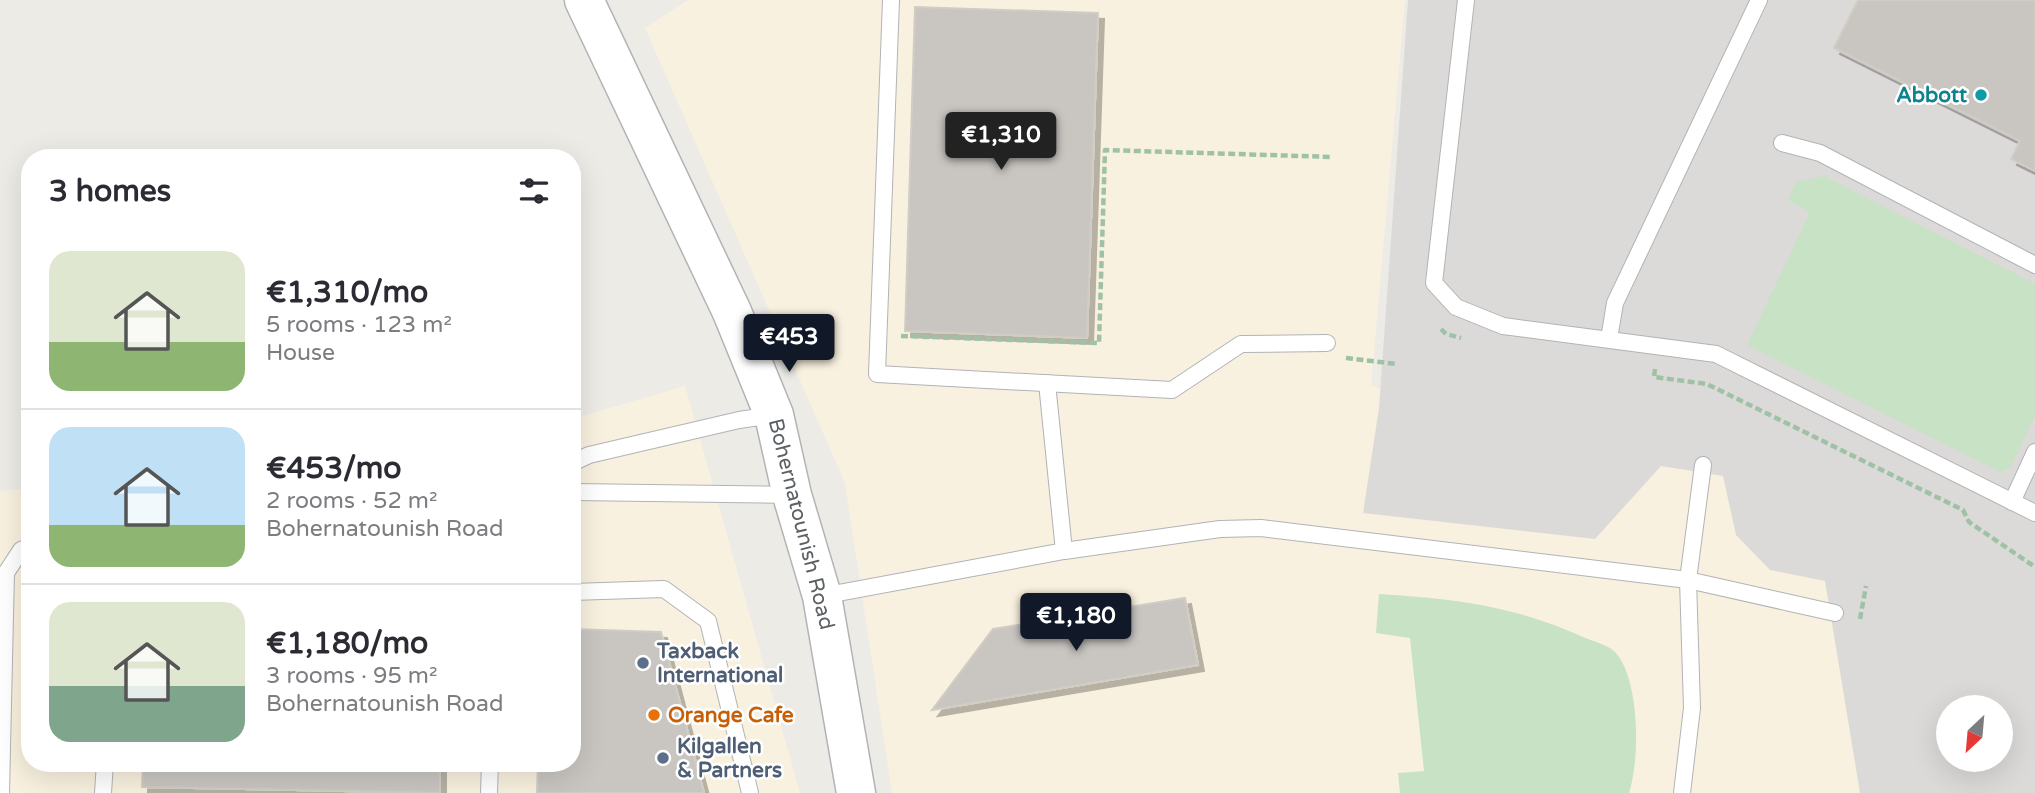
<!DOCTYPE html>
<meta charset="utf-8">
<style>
:root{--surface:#fff;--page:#f7f7f7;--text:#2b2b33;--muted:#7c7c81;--line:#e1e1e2;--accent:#111827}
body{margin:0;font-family:"Varela Round",sans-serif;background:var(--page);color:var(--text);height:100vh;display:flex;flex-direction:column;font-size:26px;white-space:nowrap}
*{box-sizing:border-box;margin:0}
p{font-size:23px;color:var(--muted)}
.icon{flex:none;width:38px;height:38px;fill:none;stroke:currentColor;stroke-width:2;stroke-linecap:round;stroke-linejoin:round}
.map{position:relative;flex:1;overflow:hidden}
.panel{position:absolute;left:21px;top:149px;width:560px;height:623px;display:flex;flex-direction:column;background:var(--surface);border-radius:28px;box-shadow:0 7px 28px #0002}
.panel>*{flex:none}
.needle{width:46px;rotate:206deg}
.tools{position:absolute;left:1936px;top:695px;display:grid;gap:14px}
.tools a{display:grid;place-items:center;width:77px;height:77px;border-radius:50%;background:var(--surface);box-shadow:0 7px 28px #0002;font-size:35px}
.price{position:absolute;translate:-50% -60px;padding:0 16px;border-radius:7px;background:var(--accent);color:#fff;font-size:23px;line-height:46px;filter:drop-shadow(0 2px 4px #0008)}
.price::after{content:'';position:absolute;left:50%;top:42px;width:21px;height:16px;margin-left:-10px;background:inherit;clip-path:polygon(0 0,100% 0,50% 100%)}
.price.on{background:#222;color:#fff}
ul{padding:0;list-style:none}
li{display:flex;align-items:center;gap:21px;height:175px;padding:0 28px}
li+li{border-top:2px solid var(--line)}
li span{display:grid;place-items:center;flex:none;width:196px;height:140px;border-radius:21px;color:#555}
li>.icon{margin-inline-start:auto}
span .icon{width:84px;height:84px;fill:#fffc;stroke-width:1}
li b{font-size:30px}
h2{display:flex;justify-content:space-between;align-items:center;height:84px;padding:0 28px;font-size:30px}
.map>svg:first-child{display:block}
</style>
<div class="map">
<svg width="2035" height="793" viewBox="0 0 2035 793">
<defs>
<filter id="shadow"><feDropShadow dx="6" dy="6" stdDeviation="0" flood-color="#0004"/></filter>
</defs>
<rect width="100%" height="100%" fill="#edebe6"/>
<!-- commercial -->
<g fill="#f9f1df">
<polygon points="688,0 1405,0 1371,386 1733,463 1845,574 1875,793 892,793 845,483 645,28"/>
<polygon points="685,386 800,793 0,793 0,491 30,488 30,763 572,763 572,419"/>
</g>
<!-- industrial -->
<path fill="#dcdad8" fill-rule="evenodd" d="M1408 0H2035V793H1860L1825 581 1770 570 1736 535 1723 476 1661 466 1595 539 1363 513 1379 408ZM1948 707H2000V760H1948Z"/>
<!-- green -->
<g fill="#c7e2c5">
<polygon points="1824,176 2035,284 2035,416 2010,468 2000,472 1747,345 1810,212 1788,200 1796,182"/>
<path d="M1379 594C1457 599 1516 606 1588 639 1596 642 1610 646 1616 653 1640 681 1640 759 1629 793H1400L1398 773 1424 771 1410 638 1376 633Z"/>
</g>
<!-- building -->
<g fill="#c9c6c2" stroke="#d1cdc5" stroke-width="2" filter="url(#shadow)">
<polygon points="1858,0 2035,0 2035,171 2011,159 2020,141 1834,48"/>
<polygon points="915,7 1098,13 1087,338 905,331"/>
<polygon points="1185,598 1198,665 932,710 993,629"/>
<polygon points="572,629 661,632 704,793 537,793 538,763 572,763"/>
<polygon points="143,763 440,763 440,793 142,787"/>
</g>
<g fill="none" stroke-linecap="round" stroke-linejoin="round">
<defs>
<g id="service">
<polyline points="891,0 877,374 1172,390 1241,344 1327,343"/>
<polyline points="1466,0 1434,283 1456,307 1503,326 1716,354 2035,513"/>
<polyline points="1782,143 1820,153 2035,265"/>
<polyline points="1609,339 1615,303 1759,0"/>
<polyline points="1047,383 1064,551"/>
<polyline points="572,463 589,455 739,420 774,415"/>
<polyline points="572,492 792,495"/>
<polyline points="2012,502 2035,452"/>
<polyline points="572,592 664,589 708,621 750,793"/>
<polyline points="822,596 1064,551 1220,529 1261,528 1688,580 1835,613"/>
<polyline points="1,793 6,573 21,550 30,546"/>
<polyline points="103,793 105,763"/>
<polyline points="489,793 490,763"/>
<polyline points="1682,793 1692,708 1688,580 1703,465"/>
</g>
<polyline id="tertiary" points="584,0 732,312 774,415 792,495 822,596 856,793"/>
</defs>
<!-- service casing -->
<use href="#service" stroke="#b1b3b6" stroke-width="18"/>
<!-- tertiary casing -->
<use href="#tertiary" stroke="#b1b3b6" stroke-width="41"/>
<!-- path -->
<g stroke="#9fc2a7" stroke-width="4.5" stroke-dasharray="7 3.5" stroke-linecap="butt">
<polyline points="1441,329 1446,334 1461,338"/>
<polyline points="901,336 1099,343 1105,150 1333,157"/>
<polyline points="1346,358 1397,364"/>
<polyline points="1655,369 1654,377 1707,384 1963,510 1969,522 2035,567"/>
<polyline points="1860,619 1866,586"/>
</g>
<!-- service -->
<use href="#service" stroke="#fff" stroke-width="16"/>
<!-- tertiary -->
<use href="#tertiary" stroke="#fff" stroke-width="38"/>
</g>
<!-- markers -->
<circle fill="#0f9aa8" stroke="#fff" stroke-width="2.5" cx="1981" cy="95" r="7"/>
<g fill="#5c6f8a" stroke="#fff" stroke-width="2.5">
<circle cx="643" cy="663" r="7"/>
<circle cx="663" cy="758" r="7"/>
</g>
<circle fill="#e8710a" stroke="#fff" stroke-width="2.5" cx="654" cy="715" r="7"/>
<g text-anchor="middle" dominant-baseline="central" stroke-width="5" stroke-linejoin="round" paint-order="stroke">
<!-- culture labels -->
<g font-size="21" font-weight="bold" fill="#0d838f" stroke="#fff" text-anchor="end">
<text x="1967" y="95">Abbott</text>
</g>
<!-- street labels -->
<g font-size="21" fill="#5d6164" stroke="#fff">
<text transform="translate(801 524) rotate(76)">Bohernatounish Road</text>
</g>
<!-- service labels -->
<g font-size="21" font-weight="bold" fill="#4e5e75" stroke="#fff" text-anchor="start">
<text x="657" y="651">Taxback<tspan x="657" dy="24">International</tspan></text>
<text x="677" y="746">Kilgallen<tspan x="677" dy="24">&amp; Partners</tspan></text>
</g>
<!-- food labels -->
<g font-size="21" font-weight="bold" fill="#c56008" stroke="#fff" text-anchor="start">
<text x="668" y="715">Orange Cafe</text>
</g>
</g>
</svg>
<div class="tools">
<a><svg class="needle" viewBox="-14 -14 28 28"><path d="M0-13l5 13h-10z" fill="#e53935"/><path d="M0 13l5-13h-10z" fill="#7c7c81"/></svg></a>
</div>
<b class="price on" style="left:1001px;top:172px">€1,310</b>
<b class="price" style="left:789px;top:374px">€453</b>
<b class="price" style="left:1076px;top:653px">€1,180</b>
<section class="panel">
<h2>3 homes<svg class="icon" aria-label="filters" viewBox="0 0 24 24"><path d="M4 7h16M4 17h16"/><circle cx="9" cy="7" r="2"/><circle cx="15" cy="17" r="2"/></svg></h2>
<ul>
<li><span style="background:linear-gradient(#dfe7d0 65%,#8fb573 0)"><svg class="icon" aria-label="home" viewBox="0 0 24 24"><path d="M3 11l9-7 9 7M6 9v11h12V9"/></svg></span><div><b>€1,310/mo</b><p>5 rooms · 123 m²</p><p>House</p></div></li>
<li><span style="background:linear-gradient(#bfe0f5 70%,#8fb573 0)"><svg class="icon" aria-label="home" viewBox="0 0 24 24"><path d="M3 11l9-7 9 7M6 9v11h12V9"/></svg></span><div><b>€453/mo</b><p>2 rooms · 52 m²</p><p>Bohernatounish Road</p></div></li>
<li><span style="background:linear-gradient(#dfe7d0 60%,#7fa58c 0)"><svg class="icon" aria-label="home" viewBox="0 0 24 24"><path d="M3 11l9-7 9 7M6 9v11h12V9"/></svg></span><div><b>€1,180/mo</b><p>3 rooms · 95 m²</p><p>Bohernatounish Road</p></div></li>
</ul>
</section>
</div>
